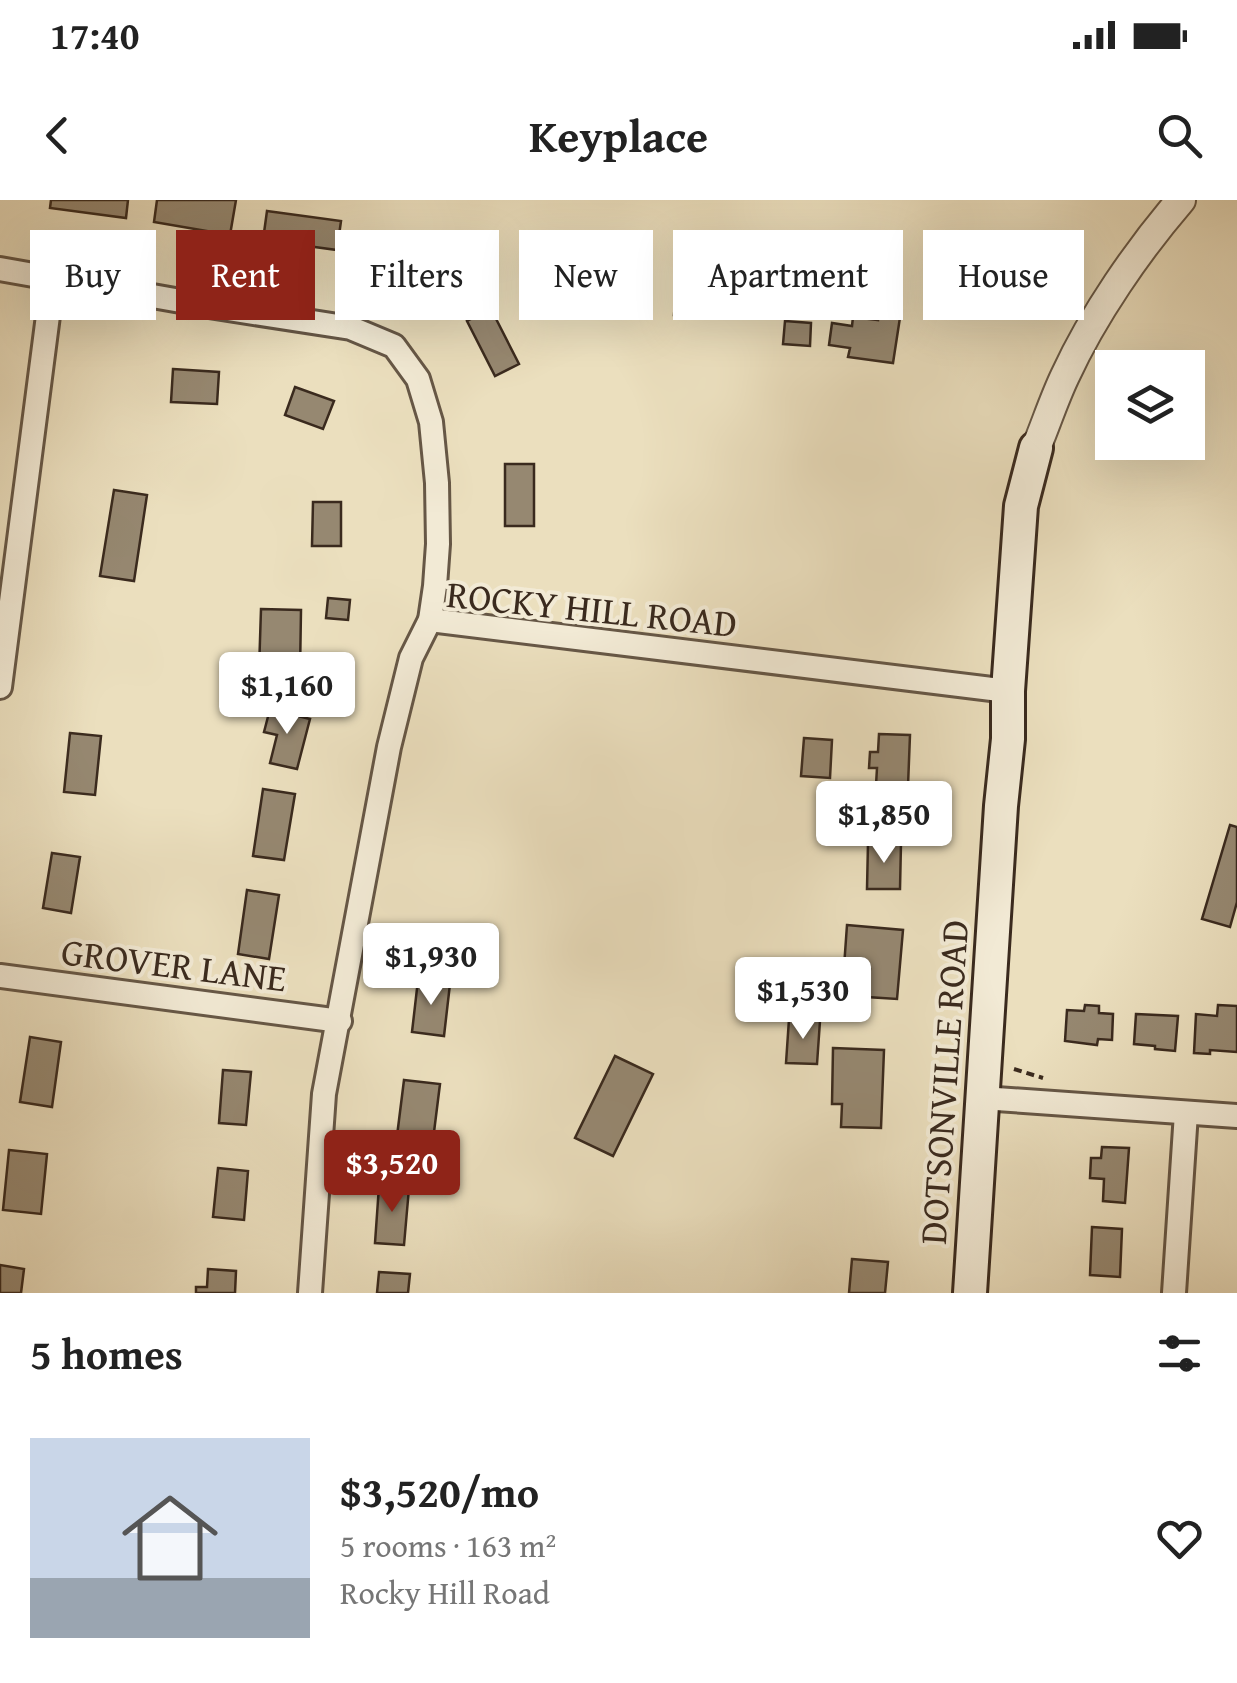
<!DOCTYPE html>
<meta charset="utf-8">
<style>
:root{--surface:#fff;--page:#f2f2f2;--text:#222;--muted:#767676;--accent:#8f2418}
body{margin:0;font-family:"Gentium Book Plus",serif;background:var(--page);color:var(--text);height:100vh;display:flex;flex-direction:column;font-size:38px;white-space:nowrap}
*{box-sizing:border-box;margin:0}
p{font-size:32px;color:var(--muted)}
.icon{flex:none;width:55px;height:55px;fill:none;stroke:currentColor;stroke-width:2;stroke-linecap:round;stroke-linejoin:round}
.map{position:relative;height:1093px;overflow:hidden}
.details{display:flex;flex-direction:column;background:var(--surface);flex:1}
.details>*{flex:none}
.guide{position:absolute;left:30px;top:30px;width:1178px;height:90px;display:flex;gap:20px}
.tools{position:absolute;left:1095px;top:150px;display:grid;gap:20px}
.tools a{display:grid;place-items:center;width:110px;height:110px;border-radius:0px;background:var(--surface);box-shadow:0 10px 40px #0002;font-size:50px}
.price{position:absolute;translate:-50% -85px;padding:0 22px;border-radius:10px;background:#fff;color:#222;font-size:32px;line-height:65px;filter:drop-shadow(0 2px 5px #0008)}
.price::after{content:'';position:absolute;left:50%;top:60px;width:30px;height:22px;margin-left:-15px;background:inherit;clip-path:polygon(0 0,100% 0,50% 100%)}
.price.current{background:var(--accent);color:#fff}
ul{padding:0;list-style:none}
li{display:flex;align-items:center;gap:30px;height:250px;padding:0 30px}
li span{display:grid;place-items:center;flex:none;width:280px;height:200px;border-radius:0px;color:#555}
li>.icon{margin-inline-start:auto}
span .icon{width:120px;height:120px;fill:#fffc;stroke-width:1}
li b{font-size:42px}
h2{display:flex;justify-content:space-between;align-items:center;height:120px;padding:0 30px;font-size:42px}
.tag{padding:0 35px;border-radius:0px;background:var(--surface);box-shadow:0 10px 40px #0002;font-size:35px;line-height:90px}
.tag.current{background:var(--accent);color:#fff}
.status{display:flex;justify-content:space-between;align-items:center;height:70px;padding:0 50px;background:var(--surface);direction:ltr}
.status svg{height:28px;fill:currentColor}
header{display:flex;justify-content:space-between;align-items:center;height:130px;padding:0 30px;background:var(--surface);font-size:45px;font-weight:700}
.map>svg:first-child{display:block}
</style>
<div class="status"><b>17:40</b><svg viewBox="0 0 49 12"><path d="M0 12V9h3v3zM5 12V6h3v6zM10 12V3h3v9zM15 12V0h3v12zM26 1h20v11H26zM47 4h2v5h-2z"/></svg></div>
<header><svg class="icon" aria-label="back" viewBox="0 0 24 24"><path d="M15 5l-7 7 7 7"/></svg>Keyplace<svg class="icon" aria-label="search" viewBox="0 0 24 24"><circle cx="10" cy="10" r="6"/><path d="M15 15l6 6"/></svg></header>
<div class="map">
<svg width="1237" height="1093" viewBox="0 0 1237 1093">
<rect width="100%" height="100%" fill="#ebdfbe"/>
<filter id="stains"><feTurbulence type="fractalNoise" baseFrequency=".002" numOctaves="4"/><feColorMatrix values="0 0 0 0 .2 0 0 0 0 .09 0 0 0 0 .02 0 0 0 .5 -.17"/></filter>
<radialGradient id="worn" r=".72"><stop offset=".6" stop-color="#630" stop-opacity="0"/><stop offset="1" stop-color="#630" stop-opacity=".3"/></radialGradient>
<!-- building -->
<g fill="#968871" stroke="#3a2a1e" stroke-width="2.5">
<polygon points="51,0 128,0 126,18 50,8"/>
<polygon points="157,0 236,0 230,35 154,22"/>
<polygon points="267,11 341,21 337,50 263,40"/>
<polygon points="438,36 456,45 433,90 382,63 396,37 429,54"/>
<polygon points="461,47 478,57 464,81 447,71"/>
<polygon points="678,58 707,60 703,117 674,115"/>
<polygon points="879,108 901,111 893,163 848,157 850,148 829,145 832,123 852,126 853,117 878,120"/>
<polygon points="491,109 519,164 495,176 467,121"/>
<polygon points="785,121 811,123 810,146 783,144"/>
<polygon points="173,169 219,172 217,204 171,202"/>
<polygon points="295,187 334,201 323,229 285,215"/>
<rect x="505" y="264" width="29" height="62"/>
<polygon points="114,290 147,295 134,381 100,376"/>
<polygon points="313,302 341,302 341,346 312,346"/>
<polygon points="328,398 350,400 348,420 326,418"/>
<polygon points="261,409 301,410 300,472 259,471"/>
<polygon points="270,509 310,519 297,569 270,563 277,535 264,532"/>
<polygon points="70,533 101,536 95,595 64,592"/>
<polygon points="879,534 910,535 908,586 876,585 877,568 869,568 870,552 878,552"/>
<polygon points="804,538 832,540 830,578 801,576"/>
<polygon points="263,589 295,594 284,660 253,656"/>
<polygon points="1230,625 1237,627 1237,702 1230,727 1202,719"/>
<polygon points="868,643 901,643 900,689 867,689"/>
<polygon points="52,653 80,657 71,713 43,708"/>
<polygon points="247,690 279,695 269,759 238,754"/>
<polygon points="847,725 903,730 897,799 867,797 870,769 844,767"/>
<polygon points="418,780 450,784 444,836 412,832"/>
<polygon points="1085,805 1099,806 1099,813 1113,814 1112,840 1098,839 1097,845 1065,841 1067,810 1084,811"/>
<polygon points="1218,805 1237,806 1237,852 1210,850 1210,854 1194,853 1196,814 1217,816"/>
<polygon points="1136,814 1178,816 1175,851 1155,849 1155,846 1134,844"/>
<polygon points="789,819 820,821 817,864 786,863"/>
<polygon points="30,837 61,842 52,907 20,902"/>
<polygon points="833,848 884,850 881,928 841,927 842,904 832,904"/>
<polygon points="615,856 653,874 613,956 575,938"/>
<polygon points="223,870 251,872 246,925 219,923"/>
<polygon points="404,880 440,884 431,956 395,952"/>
<polygon points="1102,947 1129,948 1125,1003 1103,1001 1104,979 1090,978 1091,958 1101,958"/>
<polygon points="9,950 47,954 41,1014 3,1010"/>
<polygon points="218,968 248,971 244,1020 213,1017"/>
<polygon points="379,986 409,988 404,1045 375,1043"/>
<polygon points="1092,1027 1122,1029 1120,1077 1090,1075"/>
<polygon points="852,1059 888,1062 885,1093 849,1093"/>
<polygon points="0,1065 24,1069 21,1093 0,1093"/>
<polygon points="208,1069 236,1071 235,1093 196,1093 196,1087 207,1087"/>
<polygon points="379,1072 410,1074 408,1093 377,1093"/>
</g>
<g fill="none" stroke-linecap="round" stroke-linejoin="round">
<defs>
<g id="minor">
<polyline points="0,69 209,106 351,128 394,146 418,179 431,222 437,283 438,344 435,386 430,420 411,458 389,547 324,894 310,1093"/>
<polyline points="430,420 1008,491"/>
<polyline points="0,487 53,77"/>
<polyline points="0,776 340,821"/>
<polyline points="982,898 1237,916"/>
<polyline points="1174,1093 1186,913"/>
</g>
<path id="tertiary" d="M1036 248C1046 224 1054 199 1065 176 1093 115 1138 50 1181 0"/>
<polyline id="secondary" points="970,1093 1001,606 1008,539 1008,491 1021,306 1036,248"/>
</defs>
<!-- minor casing -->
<use href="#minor" stroke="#665746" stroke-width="28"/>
<!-- tertiary casing -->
<use href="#tertiary" stroke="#665746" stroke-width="32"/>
<!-- secondary casing -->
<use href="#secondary" stroke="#3a2a1e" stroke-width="38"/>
<!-- path -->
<polyline stroke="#3a2a1e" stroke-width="4" stroke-dasharray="8 5" stroke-linecap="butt" points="1014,869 1043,878"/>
<!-- minor -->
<use href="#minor" stroke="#f2ead5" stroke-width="22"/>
<!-- tertiary -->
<use href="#tertiary" stroke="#f2ead5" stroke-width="28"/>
<!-- secondary -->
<use href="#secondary" stroke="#f2ead5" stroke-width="32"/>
</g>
<g text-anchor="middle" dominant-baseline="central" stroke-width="8" stroke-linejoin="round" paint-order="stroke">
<!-- street labels -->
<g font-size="38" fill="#3a2a1e" stroke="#f2ead5">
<text transform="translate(592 408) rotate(6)">ROCKY HILL ROAD</text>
<text transform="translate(174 764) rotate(7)">GROVER LANE</text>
<text transform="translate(943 882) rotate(-86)">DOTSONVILLE ROAD</text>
</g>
</g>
<rect width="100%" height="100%" filter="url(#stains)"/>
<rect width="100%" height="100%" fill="url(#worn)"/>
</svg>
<div class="tools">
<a><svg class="icon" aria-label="layers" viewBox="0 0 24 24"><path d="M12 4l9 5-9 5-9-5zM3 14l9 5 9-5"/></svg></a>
</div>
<b class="price" style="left:287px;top:537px">$1,160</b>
<b class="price" style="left:884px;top:666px">$1,850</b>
<b class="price" style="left:431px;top:808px">$1,930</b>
<b class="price" style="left:803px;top:842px">$1,530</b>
<b class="price current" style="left:392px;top:1015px">$3,520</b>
<div class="guide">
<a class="tag">Buy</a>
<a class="tag current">Rent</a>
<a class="tag">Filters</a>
<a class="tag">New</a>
<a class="tag">Apartment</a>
<a class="tag">House</a>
</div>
</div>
<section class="details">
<h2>5 homes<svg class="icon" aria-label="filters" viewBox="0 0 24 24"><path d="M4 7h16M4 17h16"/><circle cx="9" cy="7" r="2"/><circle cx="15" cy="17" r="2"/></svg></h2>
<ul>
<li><span style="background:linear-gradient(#c9d6e8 70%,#9aa5b1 0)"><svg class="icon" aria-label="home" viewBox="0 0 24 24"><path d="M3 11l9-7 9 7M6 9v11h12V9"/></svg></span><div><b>$3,520/mo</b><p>5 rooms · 163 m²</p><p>Rocky Hill Road</p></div><svg class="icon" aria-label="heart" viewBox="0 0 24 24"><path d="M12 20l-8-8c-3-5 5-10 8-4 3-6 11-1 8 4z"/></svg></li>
</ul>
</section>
